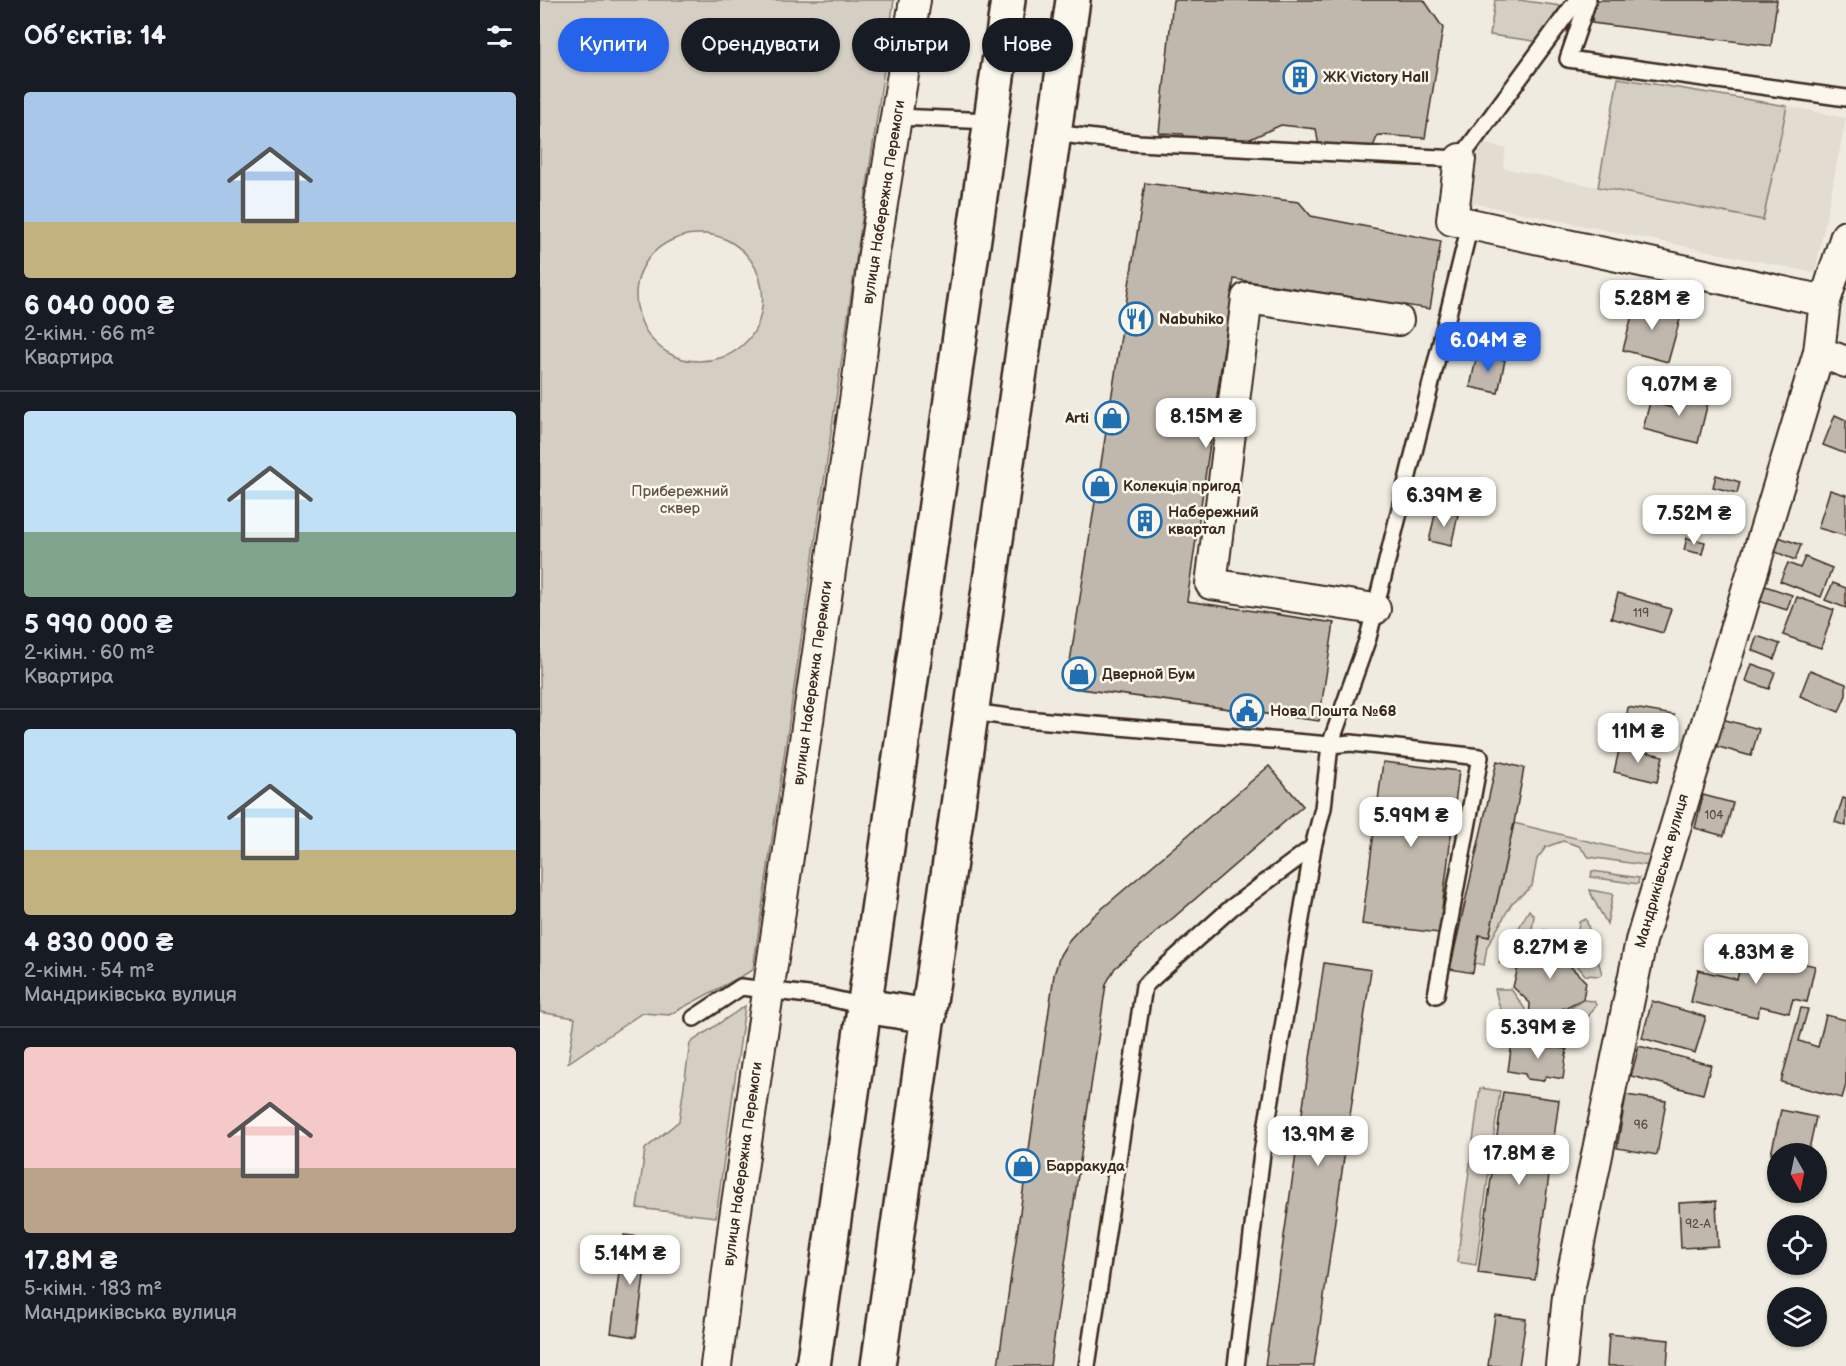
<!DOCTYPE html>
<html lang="uk">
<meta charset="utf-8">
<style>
:root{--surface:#171b24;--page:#242831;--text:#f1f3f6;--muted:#9ea1a6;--line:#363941;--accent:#2563eb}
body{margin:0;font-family:"Balsamiq Sans",sans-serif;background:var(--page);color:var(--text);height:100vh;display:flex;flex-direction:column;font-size:22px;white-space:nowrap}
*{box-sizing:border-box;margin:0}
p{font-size:20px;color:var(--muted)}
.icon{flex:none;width:33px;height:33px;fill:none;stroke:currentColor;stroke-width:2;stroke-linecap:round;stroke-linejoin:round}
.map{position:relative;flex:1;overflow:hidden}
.drawer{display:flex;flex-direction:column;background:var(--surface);width:540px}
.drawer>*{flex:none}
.banner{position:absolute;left:18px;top:18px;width:570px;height:54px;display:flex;gap:12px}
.needle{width:39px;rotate:171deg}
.fabs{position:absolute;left:1227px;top:1143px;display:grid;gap:12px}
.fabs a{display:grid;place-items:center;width:60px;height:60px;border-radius:50%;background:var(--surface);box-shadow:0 2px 4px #0004;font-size:30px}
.price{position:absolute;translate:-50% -51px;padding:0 14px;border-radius:12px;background:#fff;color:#222;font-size:20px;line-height:39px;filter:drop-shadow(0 2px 3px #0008)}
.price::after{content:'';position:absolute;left:50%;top:36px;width:18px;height:14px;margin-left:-9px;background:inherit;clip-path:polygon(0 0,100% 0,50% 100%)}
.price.active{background:var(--accent);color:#fff}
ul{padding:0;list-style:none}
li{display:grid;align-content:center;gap:12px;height:318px;padding:0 24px}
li+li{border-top:2px solid var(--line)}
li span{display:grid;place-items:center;height:186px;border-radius:6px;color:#555}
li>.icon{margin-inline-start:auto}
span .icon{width:108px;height:108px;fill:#fffc;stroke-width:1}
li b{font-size:26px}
h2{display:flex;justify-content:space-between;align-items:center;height:72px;padding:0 24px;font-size:26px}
.chip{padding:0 21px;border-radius:27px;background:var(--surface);box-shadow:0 2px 4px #0004;font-size:21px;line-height:54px}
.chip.active{background:var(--accent);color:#fff}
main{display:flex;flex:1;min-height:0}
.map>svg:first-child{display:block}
</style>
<main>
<section class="drawer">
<h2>Об’єктів: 14<svg class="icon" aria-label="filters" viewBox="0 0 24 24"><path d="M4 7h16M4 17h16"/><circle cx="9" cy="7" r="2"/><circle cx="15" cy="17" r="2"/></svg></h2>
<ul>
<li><span style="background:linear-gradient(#a9c7e8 70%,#c2b280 0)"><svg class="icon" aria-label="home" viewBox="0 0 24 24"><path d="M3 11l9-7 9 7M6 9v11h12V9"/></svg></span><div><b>6 040 000 ₴</b><p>2-кімн. · 66 m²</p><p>Квартира</p></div></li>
<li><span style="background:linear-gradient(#bfe0f5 65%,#7fa58c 0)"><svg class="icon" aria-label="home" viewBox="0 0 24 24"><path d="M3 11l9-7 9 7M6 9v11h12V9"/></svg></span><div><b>5 990 000 ₴</b><p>2-кімн. · 60 m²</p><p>Квартира</p></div></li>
<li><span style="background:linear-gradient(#bfe0f5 65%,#c2b280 0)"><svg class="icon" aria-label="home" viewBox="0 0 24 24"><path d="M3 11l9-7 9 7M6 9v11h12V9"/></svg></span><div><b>4 830 000 ₴</b><p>2-кімн. · 54 m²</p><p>Мандриківська вулиця</p></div></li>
<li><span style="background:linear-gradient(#f6c9c9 65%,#b9a48a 0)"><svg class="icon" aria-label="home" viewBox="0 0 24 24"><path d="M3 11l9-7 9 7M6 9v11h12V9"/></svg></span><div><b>17.8M ₴</b><p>5-кімн. · 183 m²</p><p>Мандриківська вулиця</p></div></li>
</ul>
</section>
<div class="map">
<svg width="1306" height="1366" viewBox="0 0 1306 1366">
<rect width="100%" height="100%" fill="#f0ebe0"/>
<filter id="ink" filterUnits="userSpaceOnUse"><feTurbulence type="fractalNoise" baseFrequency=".0167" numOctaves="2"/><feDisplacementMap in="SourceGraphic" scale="12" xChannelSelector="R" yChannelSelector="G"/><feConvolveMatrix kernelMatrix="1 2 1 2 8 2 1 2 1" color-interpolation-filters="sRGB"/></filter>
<g filter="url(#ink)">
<!-- built -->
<polygon fill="#e2dcd1" points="1247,106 1306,118 1275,273 928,202 940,143 966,148 963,168 1223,220"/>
<!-- green -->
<g fill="#d5cec3" stroke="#887c70" stroke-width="1.5" fill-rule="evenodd">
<path d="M0 0H354L213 970 129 1015 102 1013 28 1063 35 1018 0 1012ZM166 234C173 235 181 237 187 240 220 257 230 293 217 326 211 340 195 354 180 358 95 381 61 260 143 236 150 233 158 234 166 234Z"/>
<polygon points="955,0 978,0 1021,6 1016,44 950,35"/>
<polygon points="1078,78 1247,106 1223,220 1058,187"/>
<polygon points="974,823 1113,857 1110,866 1049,857 1039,846 1023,841 1006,847 997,859 992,886 972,903 947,947 944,965 935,963 939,935 949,936"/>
<polygon points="1052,871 1099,878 1098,884 1051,877"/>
<path d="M1050 890 1073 894 1067 924C1062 914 1052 899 1050 890Z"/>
<polygon points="989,910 994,916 988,955 975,966 959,963"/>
<polygon points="1046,919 1062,974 1059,976 1045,975 1034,961 1039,922"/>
<polygon points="955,989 971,989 985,1009 984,1022 966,1019 959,1005"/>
<polygon points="1043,1000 1054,1001 1056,1005 1040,1029 1021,1027 1023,1013"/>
<polygon points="205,1006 176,1217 97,1208 105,1149 139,1121 150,1043"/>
<polygon points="940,1088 960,1091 936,1265 917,1262"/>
</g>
<!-- building -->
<g fill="#c0b8ad" stroke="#3b2a1e" stroke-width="1.5">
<polygon points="633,0 884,0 903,28 885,138 838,135 831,151 779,147 776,129 741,125 697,145 649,142 643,134 619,133"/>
<polygon points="1054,0 1237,0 1231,46 1052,23"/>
<polygon points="605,183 759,202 771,216 901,241 890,309 694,279 647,601 794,623 779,721 526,687"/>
<polygon points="1096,300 1142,312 1128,362 1083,350"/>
<polygon points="937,354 965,360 958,393 930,387"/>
<polygon points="1138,390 1169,398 1158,443 1103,429 1110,402 1133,408"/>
<polygon points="1295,415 1306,420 1306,454 1283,445"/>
<polygon points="1176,475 1200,482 1197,493 1173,487"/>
<polygon points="1290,490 1306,495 1306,536 1278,528"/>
<polygon points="896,510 918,515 911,546 889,541"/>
<polygon points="1236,536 1261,545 1255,560 1231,550"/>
<polygon points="1147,538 1165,542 1162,554 1144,550"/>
<polygon points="1265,557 1292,568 1281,597 1240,581 1248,563 1260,568"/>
<polygon points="1293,583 1306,588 1306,608 1285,600"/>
<polygon points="1222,585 1252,595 1247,610 1216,600"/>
<polygon points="1078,593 1131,609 1123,633 1071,618"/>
<polygon points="1257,597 1294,610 1281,648 1243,635"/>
<polygon points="1217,636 1240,644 1234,659 1212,650"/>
<polygon points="1212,664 1235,672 1229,689 1206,681"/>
<polygon points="1270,670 1306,684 1306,695 1299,712 1260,696"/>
<polygon points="1088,707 1134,715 1130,740 1084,733"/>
<polygon points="1182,719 1219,729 1211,756 1175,746"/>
<polygon points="1080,746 1123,756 1117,782 1074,772"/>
<polygon points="957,761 984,768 974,823 949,937 939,935 933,973 910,969"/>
<polygon points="843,762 919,771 899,933 822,924"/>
<polygon points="729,766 763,806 575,968 566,984 510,1366 458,1366 514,975 520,955 530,939 544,924"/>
<polygon points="1163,795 1193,803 1184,836 1155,828"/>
<polygon points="1303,798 1306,799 1306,826 1295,822"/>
<polygon points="1004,930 1033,936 1030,966 1046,982 1043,999 1022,1009 1015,1028 989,1023 990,1003 973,987 978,967 997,959"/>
<polygon points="1204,950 1275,966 1267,1002 1253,999 1249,1013 1220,1006 1217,1017 1151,1002 1158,970 1197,979"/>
<polygon points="784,963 831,970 774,1366 725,1366"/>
<polygon points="1112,1001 1166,1017 1155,1053 1102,1038"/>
<polygon points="1261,1008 1268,1009 1259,1041 1278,1047 1286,1015 1306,1020 1306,1085 1302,1098 1241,1082"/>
<polygon points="990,1037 1011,1039 1010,1047 1027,1049 1023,1079 1006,1076 1003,1081 987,1079 985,1074 968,1071 972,1042 989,1044"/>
<polygon points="1099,1046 1171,1065 1163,1094 1091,1076"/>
<polygon points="963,1092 1019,1100 995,1280 938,1273"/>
<polygon points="1086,1095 1126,1101 1117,1155 1077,1148"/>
<polygon points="1241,1110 1276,1117 1268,1154 1231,1154"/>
<polygon points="1176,1201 1178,1246 1141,1248 1139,1203"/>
<polygon points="84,1235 109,1238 96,1337 71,1333"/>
<polygon points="955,1315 986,1319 979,1366 948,1366"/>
<polygon points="1069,1334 1129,1340 1127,1366 1067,1366"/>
</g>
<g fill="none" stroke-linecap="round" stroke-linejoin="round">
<defs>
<g id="lane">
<polyline points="1048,0 1028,59 1306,98"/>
<polyline points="357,117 451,121"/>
<polyline points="513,133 597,143 920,159 1037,0"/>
<polyline points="432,712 485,719 790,745 811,743 940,757 896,995"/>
<polyline points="154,1018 201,987 285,997 324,1006"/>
<polyline points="547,1366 604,986 691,908 773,847"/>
<polyline points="696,1366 722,1153 773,847 783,808 790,745 828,638 930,225"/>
</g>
<g id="street">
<polyline points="920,159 912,220 1285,301"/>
<polyline points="1279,352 1306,362"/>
<polyline points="835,609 671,584 707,298 858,320"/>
<polyline points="176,1366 194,1224 317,387 334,253 375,0"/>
<polyline points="1021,1366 1028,1296 1101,941 1279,352 1285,301 1306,236"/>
</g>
<g id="primary">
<polyline points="324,1006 389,1016"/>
<polyline points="273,1366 468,0"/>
<polyline points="338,1366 533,0"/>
</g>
</defs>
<!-- lane casing -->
<use href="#lane" stroke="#3b2a1e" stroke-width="20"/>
<!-- street casing -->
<use href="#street" stroke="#3b2a1e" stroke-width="34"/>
<!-- primary casing -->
<use href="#primary" stroke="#3b2a1e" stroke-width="38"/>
<!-- lane -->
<use href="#lane" stroke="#fbf7ec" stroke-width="15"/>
<!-- street -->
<use href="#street" stroke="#fbf7ec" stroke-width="30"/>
<!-- primary -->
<use href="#primary" stroke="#fbf7ec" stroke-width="33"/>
</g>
</g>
<!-- icons -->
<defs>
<symbol id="building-ring" viewBox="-11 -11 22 22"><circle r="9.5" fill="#fbf7ec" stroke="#1f6fb2" stroke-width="1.5"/><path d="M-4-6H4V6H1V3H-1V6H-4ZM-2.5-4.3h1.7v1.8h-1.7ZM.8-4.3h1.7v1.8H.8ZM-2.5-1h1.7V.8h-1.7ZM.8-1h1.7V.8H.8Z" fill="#1f6fb2"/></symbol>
<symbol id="restaurant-ring" viewBox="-11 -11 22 22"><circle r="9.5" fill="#fbf7ec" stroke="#1f6fb2" stroke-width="1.5"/><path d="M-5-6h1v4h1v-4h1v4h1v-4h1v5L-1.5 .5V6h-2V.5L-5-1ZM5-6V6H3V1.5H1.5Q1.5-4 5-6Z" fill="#1f6fb2"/></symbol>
<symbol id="shop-ring" viewBox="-11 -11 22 22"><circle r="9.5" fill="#fbf7ec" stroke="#1f6fb2" stroke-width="1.5"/><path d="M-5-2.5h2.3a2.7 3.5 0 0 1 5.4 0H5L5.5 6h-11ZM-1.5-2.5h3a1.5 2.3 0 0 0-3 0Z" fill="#1f6fb2"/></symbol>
<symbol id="civic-ring" viewBox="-11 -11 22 22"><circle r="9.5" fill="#fbf7ec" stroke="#1f6fb2" stroke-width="1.5"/><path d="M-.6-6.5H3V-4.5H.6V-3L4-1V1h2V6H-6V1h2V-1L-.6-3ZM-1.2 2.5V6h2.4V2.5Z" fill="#1f6fb2"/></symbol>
</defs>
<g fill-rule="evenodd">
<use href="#building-ring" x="741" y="58" width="38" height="38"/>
<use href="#restaurant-ring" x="577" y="300" width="38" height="38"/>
<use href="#shop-ring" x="553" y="399" width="38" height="38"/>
<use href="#shop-ring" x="541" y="467" width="38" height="38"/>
<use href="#building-ring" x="586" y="502" width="38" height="38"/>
<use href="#shop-ring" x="520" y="655" width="38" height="38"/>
<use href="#civic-ring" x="688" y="692" width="38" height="38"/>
<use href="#shop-ring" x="464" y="1147" width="38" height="38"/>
</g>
<g text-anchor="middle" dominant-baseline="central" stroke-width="5" stroke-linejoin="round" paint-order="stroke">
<!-- number labels -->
<g font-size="12" fill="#5c4e42">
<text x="1101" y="613">119</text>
<text x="1174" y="815">104</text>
<text x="1101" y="1125">96</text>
<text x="1158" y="1224">92-А</text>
</g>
<!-- poi labels -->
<g font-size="15" font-weight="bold" fill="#3b2a1e" stroke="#fbf7ec" text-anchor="start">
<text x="783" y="77">ЖК Victory Hall</text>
<text x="619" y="319">Nabuhiko</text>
<text x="549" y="418" text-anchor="end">Arti</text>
<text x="583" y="486">Колекція пригод</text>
<text x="628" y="512">Набережний<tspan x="628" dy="17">квартал</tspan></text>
<text x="562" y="674">Дверной Бум</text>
<text x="730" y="711">Нова Пошта №68</text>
<text x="506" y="1166">Барракуда</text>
</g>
<!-- street labels -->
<g font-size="15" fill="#3b2a1e" stroke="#fbf7ec">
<text transform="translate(344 202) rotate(-81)">вулиця Набережна Перемоги</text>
<text transform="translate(273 683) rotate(-82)">вулиця Набережна Перемоги</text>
<text transform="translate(1122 871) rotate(-74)">Мандриківська вулиця</text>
<text transform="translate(203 1164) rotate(-82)">вулиця Набережна Перемоги</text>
</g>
<!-- park labels -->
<g font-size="15" fill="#625347" stroke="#fbf7ec">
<text x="140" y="491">Прибережний<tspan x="140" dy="17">сквер</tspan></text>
</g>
</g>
</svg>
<div class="fabs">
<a><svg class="needle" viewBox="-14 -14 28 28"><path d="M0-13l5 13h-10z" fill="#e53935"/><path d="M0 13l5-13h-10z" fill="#9ea1a6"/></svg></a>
<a><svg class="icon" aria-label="locate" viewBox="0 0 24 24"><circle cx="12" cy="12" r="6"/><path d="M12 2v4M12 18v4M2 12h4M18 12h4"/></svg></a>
<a><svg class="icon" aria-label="layers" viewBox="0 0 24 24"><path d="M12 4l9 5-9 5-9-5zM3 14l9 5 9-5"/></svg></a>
</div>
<b class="price" style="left:1112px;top:331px">5.28M ₴</b>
<b class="price active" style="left:948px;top:373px">6.04M ₴</b>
<b class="price" style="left:1139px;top:417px">9.07M ₴</b>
<b class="price" style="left:666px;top:449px">8.15M ₴</b>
<b class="price" style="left:904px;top:528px">6.39M ₴</b>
<b class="price" style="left:1154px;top:546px">7.52M ₴</b>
<b class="price" style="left:1098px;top:764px">11M ₴</b>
<b class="price" style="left:871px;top:848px">5.99M ₴</b>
<b class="price" style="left:1010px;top:980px">8.27M ₴</b>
<b class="price" style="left:1216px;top:985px">4.83M ₴</b>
<b class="price" style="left:998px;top:1060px">5.39M ₴</b>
<b class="price" style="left:778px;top:1167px">13.9M ₴</b>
<b class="price" style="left:979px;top:1186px">17.8M ₴</b>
<b class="price" style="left:90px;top:1286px">5.14M ₴</b>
<div class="banner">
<a class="chip active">Купити</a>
<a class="chip">Орендувати</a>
<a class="chip">Фільтри</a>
<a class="chip">Нове</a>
</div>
</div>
</main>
